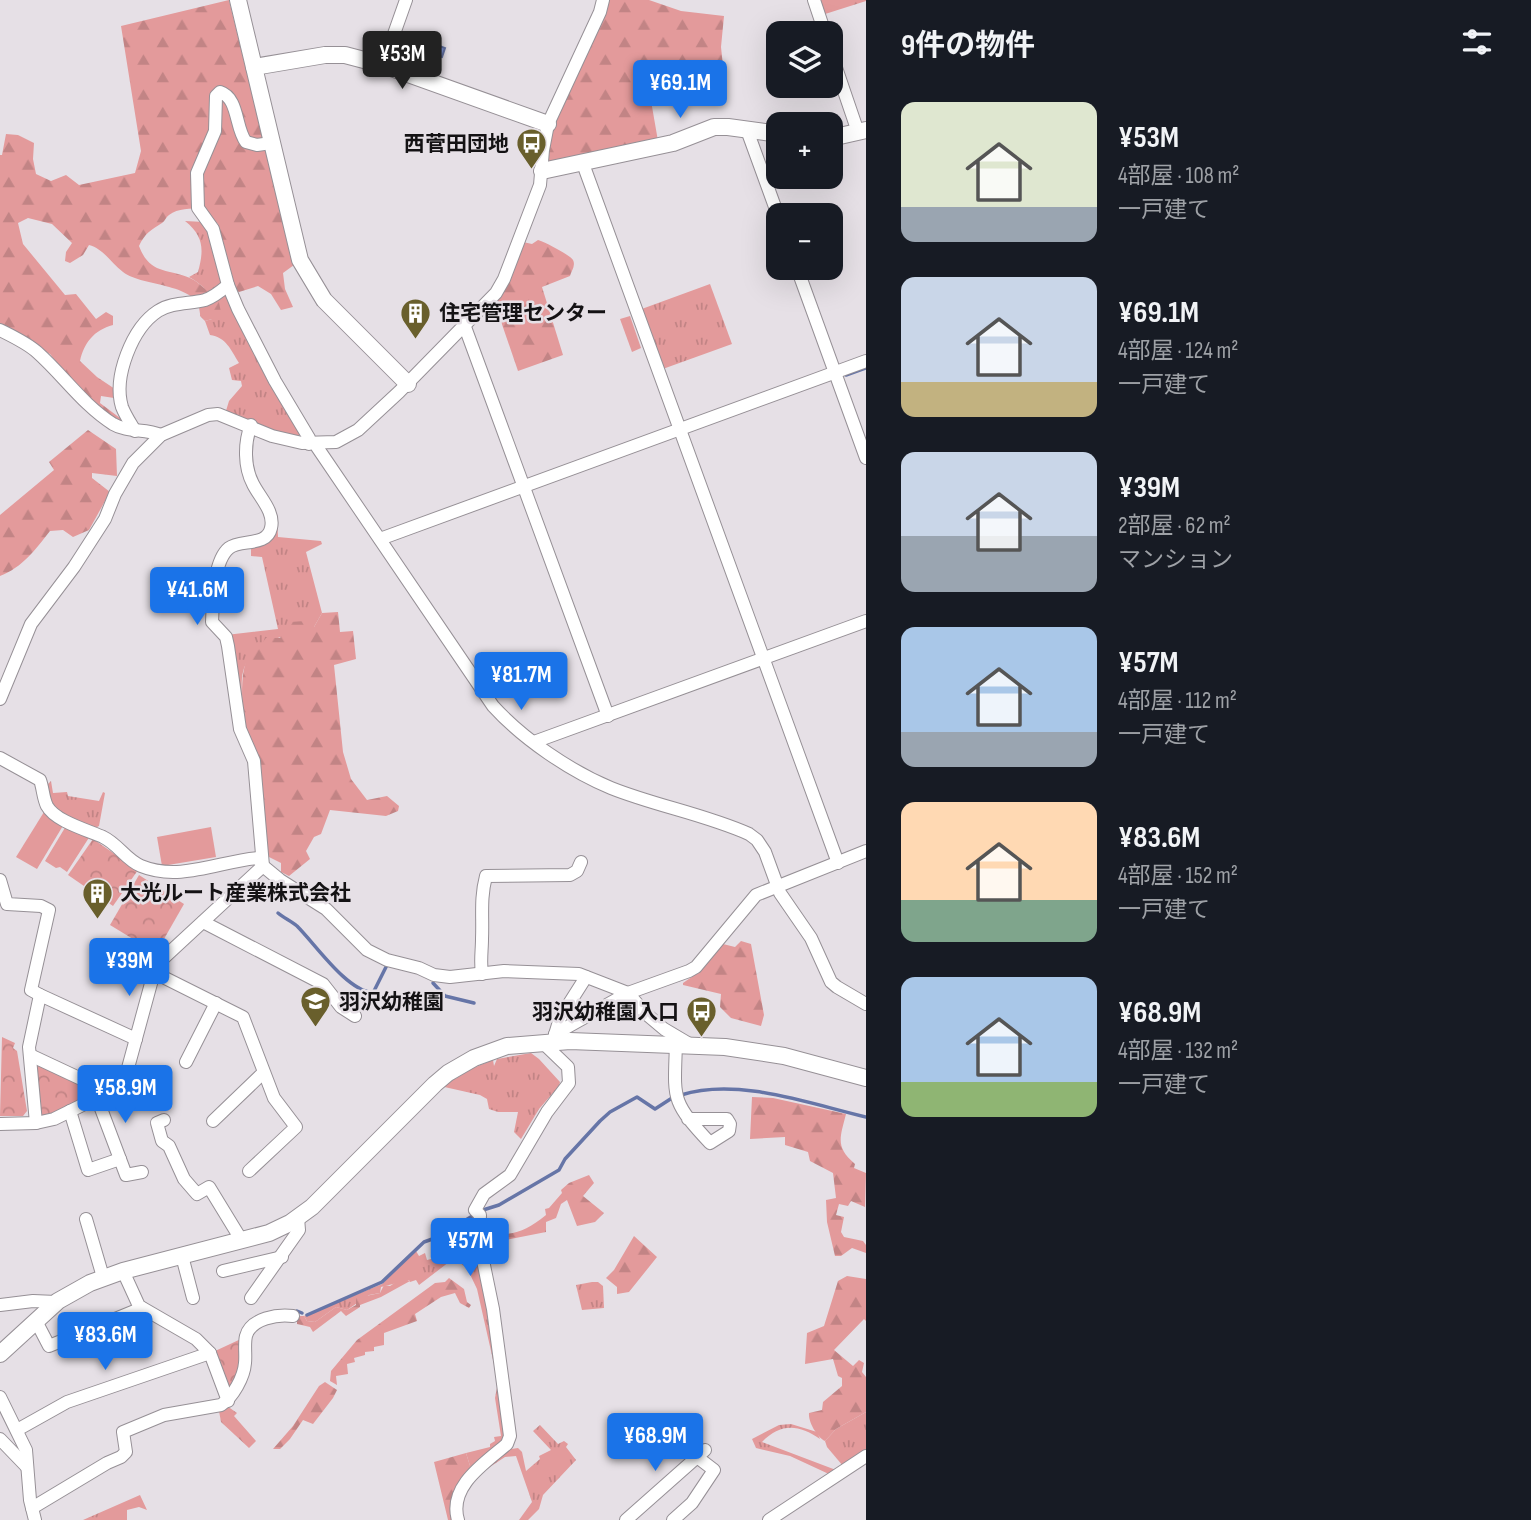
<!DOCTYPE html>
<html lang="ja">
<meta charset="utf-8">
<style>
:root{--surface:#171b24;--page:#20242c;--text:#f1f3f6;--muted:#9ea1a6;--accent:#1a73e8}
body{margin:0;font-family:"Sofia Sans Condensed","Noto Sans JP",sans-serif;background:var(--page);color:var(--text);height:100vh;display:flex;flex-direction:column;font-size:26px;white-space:nowrap}
*{box-sizing:border-box;margin:0}
p{font-size:23px;color:var(--muted)}
.icon{flex:none;width:38px;height:38px;fill:none;stroke:currentColor;stroke-width:2;stroke-linecap:round;stroke-linejoin:round}
.map{position:relative;flex:1;overflow:hidden}
.sheet{display:flex;flex-direction:column;background:var(--surface);width:665px}
.sheet>*{flex:none}
.controls{position:absolute;left:766px;top:21px;display:grid;gap:14px}
.controls a{display:grid;place-items:center;width:77px;height:77px;border-radius:14px;background:var(--surface);box-shadow:0 7px 28px #0002;font-size:35px}
.price{position:absolute;translate:-50% -60px;padding:0 16px;border-radius:7px;background:var(--accent);color:#fff;font-size:23px;line-height:46px;filter:drop-shadow(0 2px 4px #0008)}
.price::after{content:'';position:absolute;left:50%;top:42px;width:21px;height:16px;margin-left:-10px;background:inherit;clip-path:polygon(0 0,100% 0,50% 100%)}
.price.active{background:#222;color:#fff}
ul{padding:0;list-style:none}
li{display:flex;align-items:center;gap:21px;height:175px;padding:0 35px}
li span{display:grid;place-items:center;flex:none;width:196px;height:140px;border-radius:14px;color:#555}
li>.icon{margin-inline-start:auto}
span .icon{width:84px;height:84px;fill:#fffc;stroke-width:1}
li b{font-size:30px}
h2{display:flex;justify-content:space-between;align-items:center;height:84px;padding:0 35px;font-size:30px}
main{display:flex;flex:1;min-height:0}
.map>svg:first-child{display:block}
</style>
<main>
<div class="map">
<svg width="866" height="1520" viewBox="0 0 866 1520">
<defs>
<pattern id="grass-tufts" width="24" height="20" patternUnits="userSpaceOnUse" patternTransform="scale(1.75)"><rect width="24" height="20" fill="#e39a9b"/><path d="M3 7l-1-3M5 7V3M7 7l1-3M15 17l-1-3M17 17v-4M19 17l1-3" fill="none" stroke="#c28485"/></pattern>
<pattern id="forest-firs" width="22" height="20" patternUnits="userSpaceOnUse" patternTransform="scale(1.75)"><rect width="22" height="20" fill="#e39a9b"/><path d="M5 1l3.5 6h-7zM16 11l3.5 6h-7z" fill="#c28485"/></pattern>
<pattern id="park-crowns" width="20" height="18" patternUnits="userSpaceOnUse" patternTransform="scale(1.75)"><rect width="20" height="18" fill="#e39a9b"/><path d="M2 6a3 3 0 1 1 6 0M12 15a3 3 0 1 1 6 0" fill="none" stroke="#c28485"/></pattern>
</defs>
<rect width="100%" height="100%" fill="#e6e0e6"/>
<!-- grass -->
<g fill="url(#grass-tufts)">
<path d="M185 221 204 222 299 433 300 441 225 414 229 401 242 386 241 381 232 380 229 368 239 363C231 350 226 337 210 335L205 321 212 319C210 296 211 290 189 277L198 272C204 250 204 236 185 221Z"/>
<polygon points="710,284 732,344 660,370 639,310"/>
<polygon points="630,316 641,348 632,352 620,319"/>
<path d="M272 514H277L278 537 321 541 322 544 306 552 322 613 314 627C286 636 251 640 243 672 240 682 243 710 243 723L226 635 278 629 262 557 251 556V546L263 541Z"/>
<polygon points="51,781 53,793 67,792 68,796 99,801 103,792 105,793 99,826 93,829 50,809 47,785"/>
<polygon points="531,1053 539,1059 560,1082 559,1086 539,1109 521,1139 514,1132 518,1112 498,1112 489,1109 487,1099 480,1095 440,1086 452,1077 455,1079 473,1068 493,1060 494,1066 497,1059"/>
<polygon points="476,1216 490,1308 504,1435 502,1441 471,1469 466,1453 490,1447 490,1444 495,1441 494,1437 501,1436 495,1398 498,1382 477,1289 467,1268 460,1263 449,1262 419,1285 416,1280 410,1282 409,1280 381,1287 380,1293 369,1295 347,1310 336,1307 315,1322 307,1321 304,1316 382,1284 416,1251 419,1256 425,1253 427,1260 435,1258 439,1254 436,1247 453,1237 450,1231"/>
<polygon points="592,1282 598,1282 603,1286 604,1308 582,1310 576,1285"/>
<polygon points="866,1412 866,1453 843,1466 827,1447 825,1441 836,1429"/>
<path d="M791 1424 817 1432 820 1439C799 1424 780 1423 762 1442L836 1470 831 1475 790 1456 756 1448 752 1439 779 1425Z"/>
<polygon points="540,1425 558,1444 564,1441 568,1444 566,1447 576,1460 543,1495 539,1509 528,1520 519,1520 532,1502 516,1456 505,1457 470,1480 505,1450 518,1448 522,1452 526,1471 540,1459 539,1456 551,1450 533,1431"/>
<polygon points="140,1495 147,1510 139,1507 127,1510 127,1520 83,1520"/>
</g>
<!-- forest -->
<g fill="url(#forest-firs)">
<path d="M229 0 282 217 287 242 294 265 283 273 285 289 293 307 281 310 271 294 258 286 239 292 231 287 218 224 201 208C191 209 178 208 169 215 166 217 165 221 162 223 151 230 145 233 139 246 150 275 167 268 190 278 201 283 207 293 218 298L221 312 212 319 205 321 200 316C202 282 144 288 123 272 111 263 104 249 89 245L83 255 70 263 65 261 66 252 72 243 52 224 28 218 18 223 23 244 65 295 76 294 96 319 106 312 113 316V325C94 330 84 343 80 361L97 377 115 389 114 398 101 396 100 403 124 421 125 426 108 416 69 378 50 354 0 325V155H2L6 134 18 135 34 143 33 159 36 174 51 181 66 175 79 185 135 173 141 151 121 26Z"/>
<polygon points="604,0 649,0 681,11 724,16 721,47 725,85 650,95 658,141 545,165 549,127"/>
<polygon points="817,0 866,0 866,1 822,15"/>
<path d="M538 240C543 241 570 255 573 260 576 266 571 271 570 276L542 287 563 355 518 371 494 301 523 242 532 244Z"/>
<path d="M88 430 116 449 117 476 92 473V478L110 492 89 530 73 537 63 530 50 531C35 550 23 567 0 576V515L54 470 49 462Z"/>
<path d="M338 612 340 632 353 631 356 659 334 665 343 752 351 779 367 800 387 796 399 806 398 811 386 816 330 810 321 834 314 837 306 851 310 859 289 876 281 872V863L265 855C258 815 230 690 248 657 252 649 261 646 266 638H280L290 622 305 621 314 627 322 613Z"/>
<polygon points="741,941 751,944 764,1015 761,1026 731,1018 720,1007 721,994 683,985 683,983 699,972 723,944 735,947"/>
<path d="M752 1097 773 1098 846 1114C840 1138 835 1147 855 1164L854 1168 866 1173 865 1207 851 1201 848 1206 839 1204 836 1215 844 1217 841 1232 844 1237 863 1241 866 1245V1253L852 1248 841 1256H835L827 1222 826 1200 836 1198 833 1173 810 1161 808 1152 785 1145V1137L750 1139Z"/>
<path d="M589 1175 594 1183 583 1196 604 1213 595 1222 577 1226 567 1200 561 1204 556 1218 546 1222V1232L486 1244V1236C514 1234 524 1233 546 1215L545 1209 549 1208 562 1193 561 1190 569 1183Z"/>
<polygon points="634,1236 657,1257 629,1292 617,1294 617,1287 606,1278 614,1270"/>
<path d="M847 1276 866 1279V1321L864 1319 834 1350 853 1366 859 1360 864 1363 862 1372 866 1377V1412L836 1429 825 1441C817 1437 808 1422 809 1413L822 1410 823 1402 842 1386V1378L838 1376 833 1359 805 1364 807 1333 824 1326 838 1281Z"/>
<polygon points="402,1278 410,1281 381,1297 360,1305 360,1307 346,1316 341,1311 313,1332 310,1327 297,1324 297,1316 304,1316 307,1321 315,1322 336,1307 347,1310 356,1305 356,1298 380,1293 384,1285 390,1286"/>
<polygon points="449,1278 464,1289 467,1302 471,1305 469,1308 460,1303 455,1293 441,1297 415,1314 417,1321 384,1333 384,1345 374,1347 374,1351 365,1352 365,1355 354,1358 355,1362 347,1364 348,1374 336,1376 337,1385 330,1381 331,1371 357,1340 435,1283 445,1282"/>
<polygon points="325,1382 337,1390 333,1398 313,1424 303,1420 290,1439 280,1449 273,1449 293,1426 319,1386"/>
<polygon points="227,1406 237,1413 234,1416 256,1441 249,1448 221,1422 219,1411 224,1411"/>
<path d="M466 1453 471 1469C459 1478 450 1505 455 1520H448L434 1462Z"/>
</g>
<!-- park -->
<g fill="url(#park-crowns)">
<polygon points="93,839 138,870 113,906 68,875"/>
<polygon points="139,875 184,904 156,953 110,925"/>
<polygon points="2,1037 15,1043 13,1048 17,1051 27,1111 23,1116 0,1116"/>
<polygon points="34,1059 100,1092 39,1120"/>
<polygon points="243,1338 242,1364 229,1395 213,1352"/>
</g>
<!-- pitch -->
<g fill="#e39a9b">
<polygon points="44,812 64,824 37,869 16,857"/>
<polygon points="66,826 90,836 67,872 60,867 56,868 45,861"/>
<polygon points="211,827 216,857 162,866 157,837"/>
</g>
<!-- water -->
<polygon fill="#899fe6" stroke="#6675a7" stroke-width="2" points="410,35 445,48 442,57 407,45"/>
<g fill="none" stroke-linecap="round" stroke-linejoin="round">
<!-- stream -->
<g stroke="#6675a7" stroke-width="3.5">
<polyline points="846,375 866,368"/>
<path d="M278 913C284 918 291 921 297 926 316 945 346 990 373 993L387 965"/>
<polyline points="433,983 445,996 474,1003"/>
<path d="M681 1095C738 1077 810 1104 866 1117"/>
<polyline points="483,1210 499,1205 559,1170 565,1159 600,1121 610,1112 637,1097 655,1109 672,1098"/>
<polyline points="297,1311 302,1313"/>
<polyline points="307,1315 382,1282 424,1242 438,1237 474,1215"/>
</g>
<defs>
<g id="minor">
<polyline points="814,0 825,33"/>
<polyline points="831,53 858,132"/>
<polyline points="383,65 406,0"/>
<polyline points="747,130 779,218"/>
<path d="M271 143 257 145 246 142C235 128 239 98 220 92L216 96 215 131 197 173 198 208 213 229 228 285 238 309 275 381 309 438V444"/>
<polyline points="582,161 838,863"/>
<polyline points="797,268 866,458"/>
<polyline points="465,327 608,716"/>
<path d="M0 330C12 336 27 343 37 352 63 375 83 405 113 424 128 433 145 428 161 435"/>
<path d="M135 431C131 424 125 415 122 407 113 377 132 328 158 311 172 302 190 304 205 300 214 297 221 291 228 285"/>
<path d="M315 444 493 706C523 739 570 771 611 788 656 806 704 814 749 834L757 840 765 852 780 893 811 938 831 982 837 987 866 1004"/>
<polyline points="380,539 866,361"/>
<polyline points="0,699 31,624 74,567 105,519 115,494 133,463 161,435 208,415 218,414 272,436 302,443 336,442 358,430 399,392 496,293 504,279 540,185 543,150 548,124 600,12 603,0"/>
<polyline points="534,742 866,621"/>
<path d="M0 758 40 780C43 788 43 798 47 806 55 821 87 830 103 837 118 844 126 860 141 866 180 882 220 861 258 858L263 866 280 880 326 909 367 950 387 960 419 968 434 975 450 977 504 971 579 974 628 993 645 1013 664 1029 691 1045"/>
<polyline points="0,880 7,904 41,906 49,910 31,990 40,995"/>
<polyline points="203,922 323,984 341,1007 355,1016"/>
<polyline points="153,972 243,1017 274,1098 296,1127 249,1171"/>
<path d="M482 974C480 961 482 951 482 939 483 916 480 899 486 876L570 875 577 871 581 862"/>
<polyline points="555,1034 628,993 689,971 696,967 756,895 866,851"/>
<polyline points="554,1038 560,1018 586,977"/>
<path d="M676 1044C674 1100 671 1101 710 1143L729 1131 730 1124 727 1119H688"/>
<polyline points="30,1055 109,1092"/>
<polyline points="186,1062 216,1003"/>
<polyline points="97,1098 126,1175 142,1172"/>
<polyline points="70,1111 88,1170 120,1159"/>
<polyline points="164,1120 157,1123 162,1141 169,1146 184,1179 197,1194 209,1187 242,1241"/>
<polyline points="213,1121 263,1073"/>
<polyline points="36,1123 29,1047 40,995 136,1039"/>
<path d="M0 1124 36 1123 54 1119 121 1086 125 1079 156 965 263 866 254 761 240 729 228 646 226 637 212 622C213 603 213 561 229 548 240 539 267 547 271 528 275 512 260 498 253 484 244 467 244 443 251 425"/>
<polyline points="86,1219 103,1277"/>
<polyline points="182,1256 193,1298"/>
<polyline points="123,1271 139,1306 196,1339 210,1353 228,1401"/>
<polyline points="223,1271 282,1257"/>
<polyline points="251,1298 299,1230 298,1218"/>
<polyline points="0,1305 33,1301 56,1302"/>
<polyline points="36,1321 49,1346 142,1308"/>
<polyline points="0,1397 26,1450 30,1500 35,1520"/>
<polyline points="17,1430 67,1402 210,1353"/>
<polyline points="0,1439 26,1466"/>
<path d="M32 1508 107 1463 121 1457 126 1452 123 1432 164 1415 221 1405C233 1397 244 1377 245 1363 246 1355 244 1344 246 1336 251 1318 278 1314 293 1316"/>
<path d="M458 1520C448 1486 485 1463 507 1444L510 1436 493 1309 479 1241 480 1215 475 1210 484 1194 510 1175 547 1112 569 1083 568 1067 542 1042"/>
<polyline points="626,1520 705,1450"/>
<polyline points="673,1520 692,1503 714,1470 697,1457"/>
<polyline points="769,1520 866,1456"/>
</g>
<g id="tertiary">
<polyline points="238,0 300,260 324,300 408,384"/>
<polyline points="254,67 325,55 345,55 383,65 548,124"/>
<polyline points="831,138 866,130"/>
<polyline points="542,171 673,143 714,127 728,127 779,134"/>
<polyline points="0,1354 58,1301 90,1283 123,1271 269,1233 290,1223 312,1207 435,1084 448,1073 474,1058 507,1046 570,1041 725,1047 784,1056 866,1078"/>
</g>
</defs>
<!-- minor casing -->
<use href="#minor" stroke="#969096" stroke-width="14"/>
<!-- tertiary casing -->
<use href="#tertiary" stroke="#969096" stroke-width="18"/>
<!-- minor -->
<use href="#minor" stroke="#fff" stroke-width="12"/>
<!-- tertiary -->
<use href="#tertiary" stroke="#fff" stroke-width="16"/>
</g>
<!-- icons -->
<defs>
<symbol id="bus-pin" viewBox="-11 -11 22 30"><path d="M0 17L-7.5 6A9.5 9.5 0 1 1 7.5 6Z" fill="#695f2c" stroke="#e6e0e6"/><path d="M-5-6H5V4H4V6H2V4H-2V6H-4V4H-5ZM-3.5-4V0h7V-4ZM-3.5 1.2v1.5H-2V1.2ZM2 1.2v1.5H3.5V1.2Z" fill="#fff"/></symbol>
<symbol id="building-pin" viewBox="-11 -11 22 30"><path d="M0 17L-7.5 6A9.5 9.5 0 1 1 7.5 6Z" fill="#695f2c" stroke="#e6e0e6"/><path d="M-4-6H4V6H1V3H-1V6H-4ZM-2.5-4.3h1.7v1.8h-1.7ZM.8-4.3h1.7v1.8H.8ZM-2.5-1h1.7V.8h-1.7ZM.8-1h1.7V.8H.8Z" fill="#fff"/></symbol>
<symbol id="school-pin" viewBox="-11 -11 22 30"><path d="M0 17L-7.5 6A9.5 9.5 0 1 1 7.5 6Z" fill="#695f2c" stroke="#e6e0e6"/><path d="M0-5L7-2L0 1L-7-2ZM-4 1L0 2.5L4 1V4Q0 6-4 4Z" fill="#fff"/></symbol>
</defs>
<g fill-rule="evenodd">
<use href="#bus-pin" x="514" y="126" width="35" height="47"/>
<use href="#building-pin" x="398" y="296" width="35" height="47"/>
<use href="#building-pin" x="80" y="876" width="35" height="47"/>
<use href="#school-pin" x="298" y="984" width="35" height="47"/>
<use href="#bus-pin" x="684" y="994" width="35" height="47"/>
</g>
<g text-anchor="middle" dominant-baseline="central" stroke-width="5" stroke-linejoin="round" paint-order="stroke">
<!-- poi labels -->
<g font-size="21" font-weight="bold" fill="#141214" stroke="#e6e0e6" text-anchor="start">
<text x="509" y="144" text-anchor="end">西菅田団地</text>
<text x="439" y="313">住宅管理センター</text>
<text x="120" y="893">大光ルート産業株式会社</text>
<text x="339" y="1002">羽沢幼稚園</text>
<text x="679" y="1012" text-anchor="end">羽沢幼稚園入口</text>
</g>
</g>
</svg>
<div class="controls">
<a><svg class="icon" aria-label="layers" viewBox="0 0 24 24"><path d="M12 4l9 5-9 5-9-5zM3 14l9 5 9-5"/></svg></a>
<a>+</a>
<a>−</a>
</div>
<b class="price active" style="left:402px;top:91px">¥53M</b>
<b class="price" style="left:680px;top:120px">¥69.1M</b>
<b class="price" style="left:197px;top:627px">¥41.6M</b>
<b class="price" style="left:521px;top:712px">¥81.7M</b>
<b class="price" style="left:129px;top:998px">¥39M</b>
<b class="price" style="left:125px;top:1125px">¥58.9M</b>
<b class="price" style="left:470px;top:1278px">¥57M</b>
<b class="price" style="left:105px;top:1372px">¥83.6M</b>
<b class="price" style="left:655px;top:1473px">¥68.9M</b>
</div>
<section class="sheet">
<h2>9件の物件<svg class="icon" aria-label="filters" viewBox="0 0 24 24"><path d="M4 7h16M4 17h16"/><circle cx="9" cy="7" r="2"/><circle cx="15" cy="17" r="2"/></svg></h2>
<ul>
<li><span style="background:linear-gradient(#dfe7d0 75%,#9aa5b1 0)"><svg class="icon" aria-label="home" viewBox="0 0 24 24"><path d="M3 11l9-7 9 7M6 9v11h12V9"/></svg></span><div><b>¥53M</b><p>4部屋 · 108 m²</p><p>一戸建て</p></div></li>
<li><span style="background:linear-gradient(#c9d6e8 75%,#c2b280 0)"><svg class="icon" aria-label="home" viewBox="0 0 24 24"><path d="M3 11l9-7 9 7M6 9v11h12V9"/></svg></span><div><b>¥69.1M</b><p>4部屋 · 124 m²</p><p>一戸建て</p></div></li>
<li><span style="background:linear-gradient(#c9d6e8 60%,#9aa5b1 0)"><svg class="icon" aria-label="home" viewBox="0 0 24 24"><path d="M3 11l9-7 9 7M6 9v11h12V9"/></svg></span><div><b>¥39M</b><p>2部屋 · 62 m²</p><p>マンション</p></div></li>
<li><span style="background:linear-gradient(#a9c7e8 75%,#9aa5b1 0)"><svg class="icon" aria-label="home" viewBox="0 0 24 24"><path d="M3 11l9-7 9 7M6 9v11h12V9"/></svg></span><div><b>¥57M</b><p>4部屋 · 112 m²</p><p>一戸建て</p></div></li>
<li><span style="background:linear-gradient(#ffd9b3 70%,#7fa58c 0)"><svg class="icon" aria-label="home" viewBox="0 0 24 24"><path d="M3 11l9-7 9 7M6 9v11h12V9"/></svg></span><div><b>¥83.6M</b><p>4部屋 · 152 m²</p><p>一戸建て</p></div></li>
<li><span style="background:linear-gradient(#a9c7e8 75%,#8fb573 0)"><svg class="icon" aria-label="home" viewBox="0 0 24 24"><path d="M3 11l9-7 9 7M6 9v11h12V9"/></svg></span><div><b>¥68.9M</b><p>4部屋 · 132 m²</p><p>一戸建て</p></div></li>
</ul>
</section>
</main>
